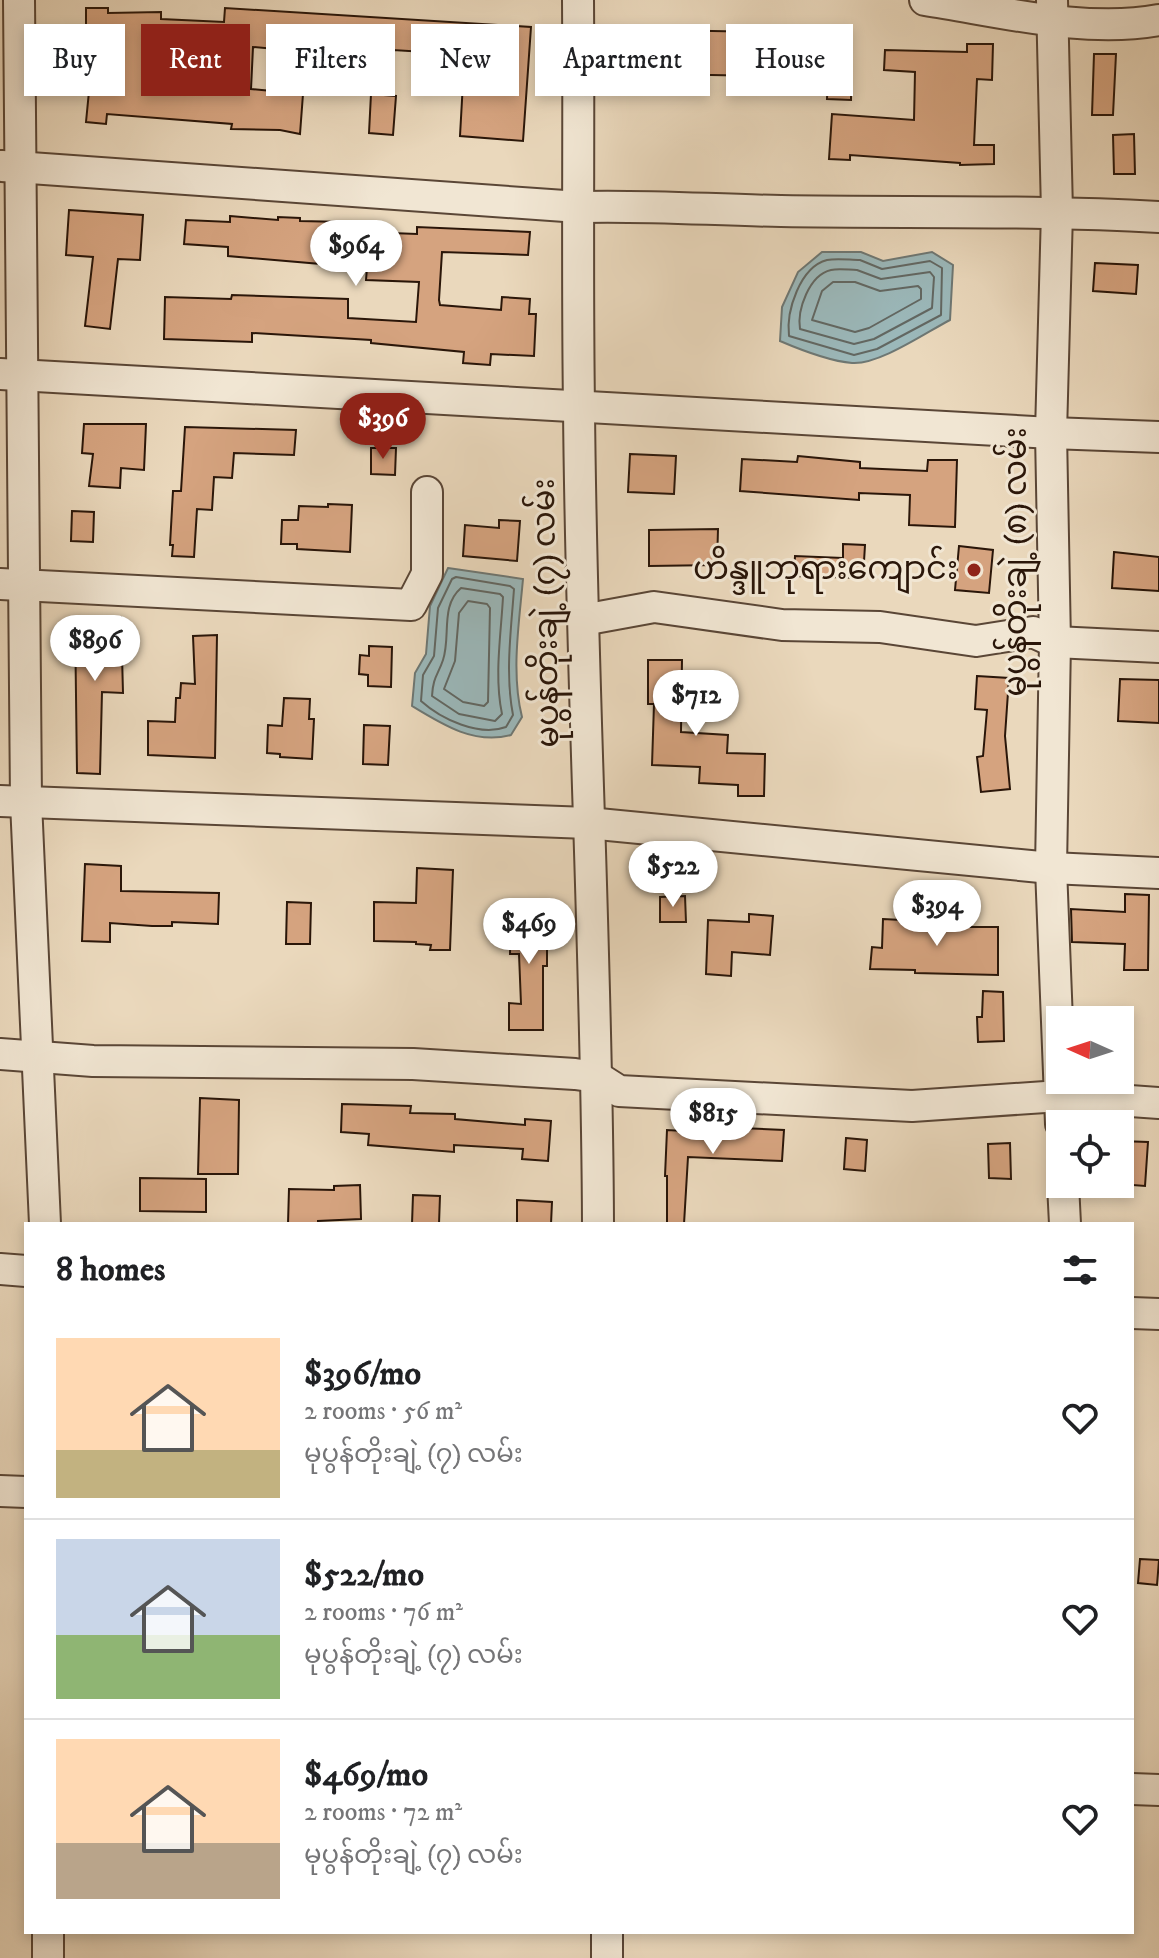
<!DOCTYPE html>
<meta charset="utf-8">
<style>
:root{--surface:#fff;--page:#f2f2f2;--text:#202124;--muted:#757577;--line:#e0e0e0;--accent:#8f2418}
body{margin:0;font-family:"IM FELL DW Pica","Noto Sans Myanmar",serif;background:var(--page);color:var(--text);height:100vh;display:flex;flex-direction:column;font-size:30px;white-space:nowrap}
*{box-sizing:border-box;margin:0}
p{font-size:26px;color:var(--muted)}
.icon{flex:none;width:44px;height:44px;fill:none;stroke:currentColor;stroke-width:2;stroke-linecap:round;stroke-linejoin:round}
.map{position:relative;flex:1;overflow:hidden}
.sheet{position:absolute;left:24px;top:1222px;width:1110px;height:712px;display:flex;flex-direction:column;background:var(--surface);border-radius:0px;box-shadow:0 4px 12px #0003}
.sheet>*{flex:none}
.guide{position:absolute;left:24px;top:24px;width:1112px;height:72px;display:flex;gap:16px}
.needle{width:52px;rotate:273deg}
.tools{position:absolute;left:1046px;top:1006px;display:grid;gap:16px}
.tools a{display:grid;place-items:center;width:88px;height:88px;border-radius:0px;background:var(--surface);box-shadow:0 4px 12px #0003;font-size:40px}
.price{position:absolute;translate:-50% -68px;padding:0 18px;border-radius:28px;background:#fff;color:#222;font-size:26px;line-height:52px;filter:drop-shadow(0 2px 4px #0008)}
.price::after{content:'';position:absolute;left:50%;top:48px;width:24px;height:18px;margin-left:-12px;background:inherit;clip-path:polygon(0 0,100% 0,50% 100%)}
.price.active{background:var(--accent);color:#fff}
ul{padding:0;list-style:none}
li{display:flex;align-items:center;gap:24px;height:200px;padding:0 32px}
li+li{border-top:2px solid var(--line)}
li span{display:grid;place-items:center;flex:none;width:224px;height:160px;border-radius:0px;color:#555}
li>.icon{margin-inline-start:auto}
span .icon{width:96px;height:96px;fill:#fffc;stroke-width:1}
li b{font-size:34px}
h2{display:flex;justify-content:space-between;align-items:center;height:96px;padding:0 32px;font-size:34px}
.chip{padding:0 28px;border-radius:0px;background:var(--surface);box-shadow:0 4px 12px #0003;font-size:28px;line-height:72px}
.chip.active{background:var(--accent);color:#fff}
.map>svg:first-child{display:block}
</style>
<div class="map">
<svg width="1159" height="1958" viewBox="0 0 1159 1958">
<rect width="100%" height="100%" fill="#ead8bc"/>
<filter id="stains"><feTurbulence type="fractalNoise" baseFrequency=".0025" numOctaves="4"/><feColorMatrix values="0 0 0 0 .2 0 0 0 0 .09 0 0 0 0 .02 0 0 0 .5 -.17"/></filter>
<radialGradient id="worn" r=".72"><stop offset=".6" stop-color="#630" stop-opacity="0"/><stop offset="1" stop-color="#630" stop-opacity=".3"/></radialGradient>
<!-- water -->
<g fill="#9bb8ba" stroke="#6e7773" stroke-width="2">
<path d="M822 252H861L883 261 932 252 953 265 950 320C925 333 879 365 852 363 828 361 801 350 780 341L782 307 798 272Z"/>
<path d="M448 568 523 579C519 624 511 673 522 717L511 735C475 745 443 725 412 706L415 673 426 654 430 606Z"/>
</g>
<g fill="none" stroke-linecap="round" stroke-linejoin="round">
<!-- shore -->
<g stroke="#626762" stroke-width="2">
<path d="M860 260 882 269 930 261 942 268 941 315 877 349 854 355 789 336C786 311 800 267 827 260 837 258 850 260 860 260Z"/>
<path d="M857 270 881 279 930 272 934 277 932 308 874 339 854 344 800 329C797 310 809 275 831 270 839 268 849 270 857 270Z"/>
<polygon points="833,282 855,282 880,291 918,286 921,289 921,299 869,328 855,332 812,320 822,291"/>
<path d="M456 577 510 586 514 589C511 631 505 674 513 715L506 727C479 737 441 719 421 701L423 675 434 656 438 608 452 579Z"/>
<path d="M461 588 500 594 503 597C501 635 494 676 502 714L495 721 459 714 432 696C433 677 438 675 443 660 451 636 440 606 461 588Z"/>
<polygon points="468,601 487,604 490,608 488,702 484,706 463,702 444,689 455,661 459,613"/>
</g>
</g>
<!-- building -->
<g fill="#d5a37f" stroke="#2a1609" stroke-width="2">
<polygon points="86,8 108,8 108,13 161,12 161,19 224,22 225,8 531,27 523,141 460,136 464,64 457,64 458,54 393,50 392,63 366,62 366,52 298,47 297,51 253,47 251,89 303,94 300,134 280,130 231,129 232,124 107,114 106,124 86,122 90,81 116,83 115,42 86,42"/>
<polygon points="660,30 814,33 812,77 659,74"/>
<polygon points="967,44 993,44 992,80 977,79 974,145 994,145 994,164 960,165 960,163 850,155 850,160 829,159 832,114 914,120 915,72 884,70 885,50 967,52"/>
<polygon points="1094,54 1116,54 1113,115 1092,115"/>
<polygon points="828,76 851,77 851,100 827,99"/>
<polygon points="371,94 396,96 393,135 369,133"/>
<polygon points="1134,134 1135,174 1114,174 1113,135"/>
<polygon points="69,210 143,215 140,260 118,259 110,329 85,326 93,257 66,255"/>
<polygon points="230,216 278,220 278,217 300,218 300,221 344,222 344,229 365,229 365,232 417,234 417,227 530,232 528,255 442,252 439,300 440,305 501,310 502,297 530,299 529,314 536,314 534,356 491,354 490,365 463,363 464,352 371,343 371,340 252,333 252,342 164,339 165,297 231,299 232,295 348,299 348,318 416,322 419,282 366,280 367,268 228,256 228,247 184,244 186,220 230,222"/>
<polygon points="1095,263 1138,265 1136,294 1093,291"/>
<polygon points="84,424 146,424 144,470 121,468 120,488 89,486 93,454 82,453"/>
<polygon points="185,427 296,430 294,455 234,453 232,478 214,477 212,510 197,509 194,557 172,556 173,545 170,545 173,491 181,491"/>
<polygon points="371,448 396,448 395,475 371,474"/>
<polygon points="630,454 676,456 674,494 628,492"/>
<polygon points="798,456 860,462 860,468 927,471 928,460 957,460 955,527 909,525 910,495 859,493 859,500 740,491 742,459 797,462"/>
<polygon points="328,504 352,505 350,552 297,549 297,544 281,544 282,520 298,520 299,506 328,507"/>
<polygon points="72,511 94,512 93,542 71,541"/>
<polygon points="499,520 520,521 517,561 463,556 465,525 499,528"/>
<polygon points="718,529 717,565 649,566 649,530"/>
<polygon points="843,544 865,545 863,578 794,576 795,556 843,558"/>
<polygon points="959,546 993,550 989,593 955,590"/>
<polygon points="1114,552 1159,557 1159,591 1112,588"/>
<polygon points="75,617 121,617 123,693 102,692 100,774 77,773"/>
<polygon points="217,635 215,758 148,755 148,721 175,722 176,698 180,698 181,683 195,684 193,636"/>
<polygon points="369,646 392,647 391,687 368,686 368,675 359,674 360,655 369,656"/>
<polygon points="648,660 682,660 681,732 728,735 727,753 765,754 764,796 738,796 738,785 699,783 700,767 652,765 654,704 648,704"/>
<polygon points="977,676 1009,678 1005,736 1010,789 981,792 977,757 983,756 987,710 975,709"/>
<polygon points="1120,679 1159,680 1159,723 1118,721"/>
<polygon points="284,698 310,699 309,719 314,719 312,759 280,757 280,754 267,753 268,725 282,726"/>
<polygon points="364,725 390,726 388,765 363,764"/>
<polygon points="85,864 121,866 121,891 219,893 218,924 172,922 172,926 152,926 110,923 110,942 82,941"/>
<polygon points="417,868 453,870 450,950 430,950 431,945 416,944 416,942 374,941 374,902 416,903"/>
<polygon points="1125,894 1149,895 1148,970 1124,970 1125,944 1072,942 1071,909 1125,912"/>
<polygon points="685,896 686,922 660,922 660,897"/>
<polygon points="287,902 311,903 310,944 286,944"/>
<polygon points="511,907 547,908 547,966 543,966 543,1030 509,1030 509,1003 521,1004 519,954 510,954"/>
<polygon points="749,914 773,916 770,955 732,952 731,976 706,974 708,920 749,922"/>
<polygon points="883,919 957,923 957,927 998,927 998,975 915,973 915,970 870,969 872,947 882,948"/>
<polygon points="983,991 1003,992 1004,1041 978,1042 977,1017 982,1017"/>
<polygon points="200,1098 239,1100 238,1174 198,1174"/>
<polygon points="342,1104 411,1106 410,1113 455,1114 455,1119 525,1125 525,1119 551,1121 548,1161 522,1159 523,1149 454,1145 454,1152 368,1145 369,1134 341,1132"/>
<polygon points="720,1121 742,1123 741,1128 784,1130 782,1161 688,1157 684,1224 667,1224 667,1176 665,1176 667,1130 719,1133"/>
<polygon points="846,1138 867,1140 865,1171 844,1169"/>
<polygon points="1120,1141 1148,1142 1145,1186 1120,1184"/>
<polygon points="1010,1143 1011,1179 989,1178 988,1144"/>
<polygon points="140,1178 206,1179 206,1212 140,1211"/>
<polygon points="360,1185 361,1219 318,1221 318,1224 288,1224 289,1189 334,1190 334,1186"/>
<polygon points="413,1195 440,1196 439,1224 412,1224"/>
<polygon points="517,1200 552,1202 551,1224 517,1224"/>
<polygon points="1140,1559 1159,1560 1157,1585 1138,1583"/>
</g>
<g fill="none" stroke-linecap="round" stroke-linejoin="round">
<defs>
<g id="street">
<polyline points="19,0 26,802 45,1224"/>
<path d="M578 0C579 135 577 271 579 406 581 679 597 951 598 1224"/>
<path d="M925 0C998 11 1086 34 1159 20"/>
<polyline points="1052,0 1057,212 1051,433 1055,642 1051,868 1061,1124"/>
<path d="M2 166 579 207C647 205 713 210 781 211 907 213 1033 210 1159 217"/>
<polyline points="0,374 1051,433 1159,437"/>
<polyline points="0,584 411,605 427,574 427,492"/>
<polyline points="583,620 654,607 782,625 880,627 976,641 1033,632 1055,642 1159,647"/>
<polyline points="0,801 588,823 1051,868 1159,873"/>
<polyline points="0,1054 93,1061 413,1064 575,1074 597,1077 619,1091 912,1106 1060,1096 1159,1103"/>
<polyline points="1063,1184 1065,1224"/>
<polyline points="0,1269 26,1271"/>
<polyline points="1132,1313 1159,1314"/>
<polyline points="0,1491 26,1492"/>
<polyline points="1132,1789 1159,1790"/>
<polyline points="48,1932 48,1958"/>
<polyline points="607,1932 607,1958"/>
</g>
</defs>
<!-- street casing -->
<use href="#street" stroke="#5a4636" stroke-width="34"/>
<!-- street -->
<use href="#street" stroke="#f1e6d3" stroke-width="30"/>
</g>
<!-- markers -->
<circle fill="#8f2418" stroke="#f1e6d3" stroke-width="3" cx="974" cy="570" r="8"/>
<g text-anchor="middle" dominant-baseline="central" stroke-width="6" stroke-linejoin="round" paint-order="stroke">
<!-- street labels -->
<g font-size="32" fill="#2a1609" stroke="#f1e6d3">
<text transform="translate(1017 562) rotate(-90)">မုပွန်တိုးချဲ့ (၈) လမ်း</text>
<text transform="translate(547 613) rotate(-91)">မုပွန်တိုးချဲ့ (၇) လမ်း</text>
</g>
<!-- poi labels -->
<g font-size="32" fill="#2a1609" stroke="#f1e6d3" text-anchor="end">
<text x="958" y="570">ဟိန္ဒူဘုရားကျောင်း</text>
</g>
</g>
<rect width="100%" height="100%" filter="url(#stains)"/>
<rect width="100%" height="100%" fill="url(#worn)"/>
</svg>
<div class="tools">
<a><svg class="needle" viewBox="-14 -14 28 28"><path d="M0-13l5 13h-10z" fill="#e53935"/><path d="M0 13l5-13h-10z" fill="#757577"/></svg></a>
<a><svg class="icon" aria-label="locate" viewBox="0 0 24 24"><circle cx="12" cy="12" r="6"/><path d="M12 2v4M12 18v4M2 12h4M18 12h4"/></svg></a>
</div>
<b class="price" style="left:356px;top:288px">$964</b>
<b class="price active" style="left:383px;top:461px">$396</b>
<b class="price" style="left:95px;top:683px">$896</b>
<b class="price" style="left:696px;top:738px">$712</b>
<b class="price" style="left:673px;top:909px">$522</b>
<b class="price" style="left:937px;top:948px">$394</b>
<b class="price" style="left:529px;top:966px">$469</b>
<b class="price" style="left:713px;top:1156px">$815</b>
<div class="guide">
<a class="chip">Buy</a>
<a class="chip active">Rent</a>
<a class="chip">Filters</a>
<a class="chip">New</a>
<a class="chip">Apartment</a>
<a class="chip">House</a>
</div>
<section class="sheet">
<h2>8 homes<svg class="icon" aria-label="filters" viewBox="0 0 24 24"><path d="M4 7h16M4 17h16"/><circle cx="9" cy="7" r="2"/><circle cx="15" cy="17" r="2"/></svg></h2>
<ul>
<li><span style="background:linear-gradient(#ffd9b3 70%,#c2b280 0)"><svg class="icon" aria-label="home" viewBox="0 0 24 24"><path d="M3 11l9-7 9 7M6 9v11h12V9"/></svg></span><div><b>$396/mo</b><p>2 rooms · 56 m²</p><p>မုပွန်တိုးချဲ့ (၇) လမ်း</p></div><svg class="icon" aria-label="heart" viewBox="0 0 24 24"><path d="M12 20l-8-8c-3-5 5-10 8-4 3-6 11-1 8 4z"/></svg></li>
<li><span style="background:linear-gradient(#c9d6e8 60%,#8fb573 0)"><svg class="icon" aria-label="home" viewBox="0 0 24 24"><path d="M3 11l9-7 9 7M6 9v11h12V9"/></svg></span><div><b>$522/mo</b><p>2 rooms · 76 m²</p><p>မုပွန်တိုးချဲ့ (၇) လမ်း</p></div><svg class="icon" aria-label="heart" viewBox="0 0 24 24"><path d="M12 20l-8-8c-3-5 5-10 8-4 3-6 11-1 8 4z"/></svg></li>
<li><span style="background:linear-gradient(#ffd9b3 65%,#b9a48a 0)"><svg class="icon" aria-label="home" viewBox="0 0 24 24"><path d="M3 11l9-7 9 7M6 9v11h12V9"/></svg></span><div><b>$469/mo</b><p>2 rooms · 72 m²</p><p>မုပွန်တိုးချဲ့ (၇) လမ်း</p></div><svg class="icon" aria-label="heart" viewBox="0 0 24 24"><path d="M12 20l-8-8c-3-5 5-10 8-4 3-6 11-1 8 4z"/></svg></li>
</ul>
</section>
</div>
